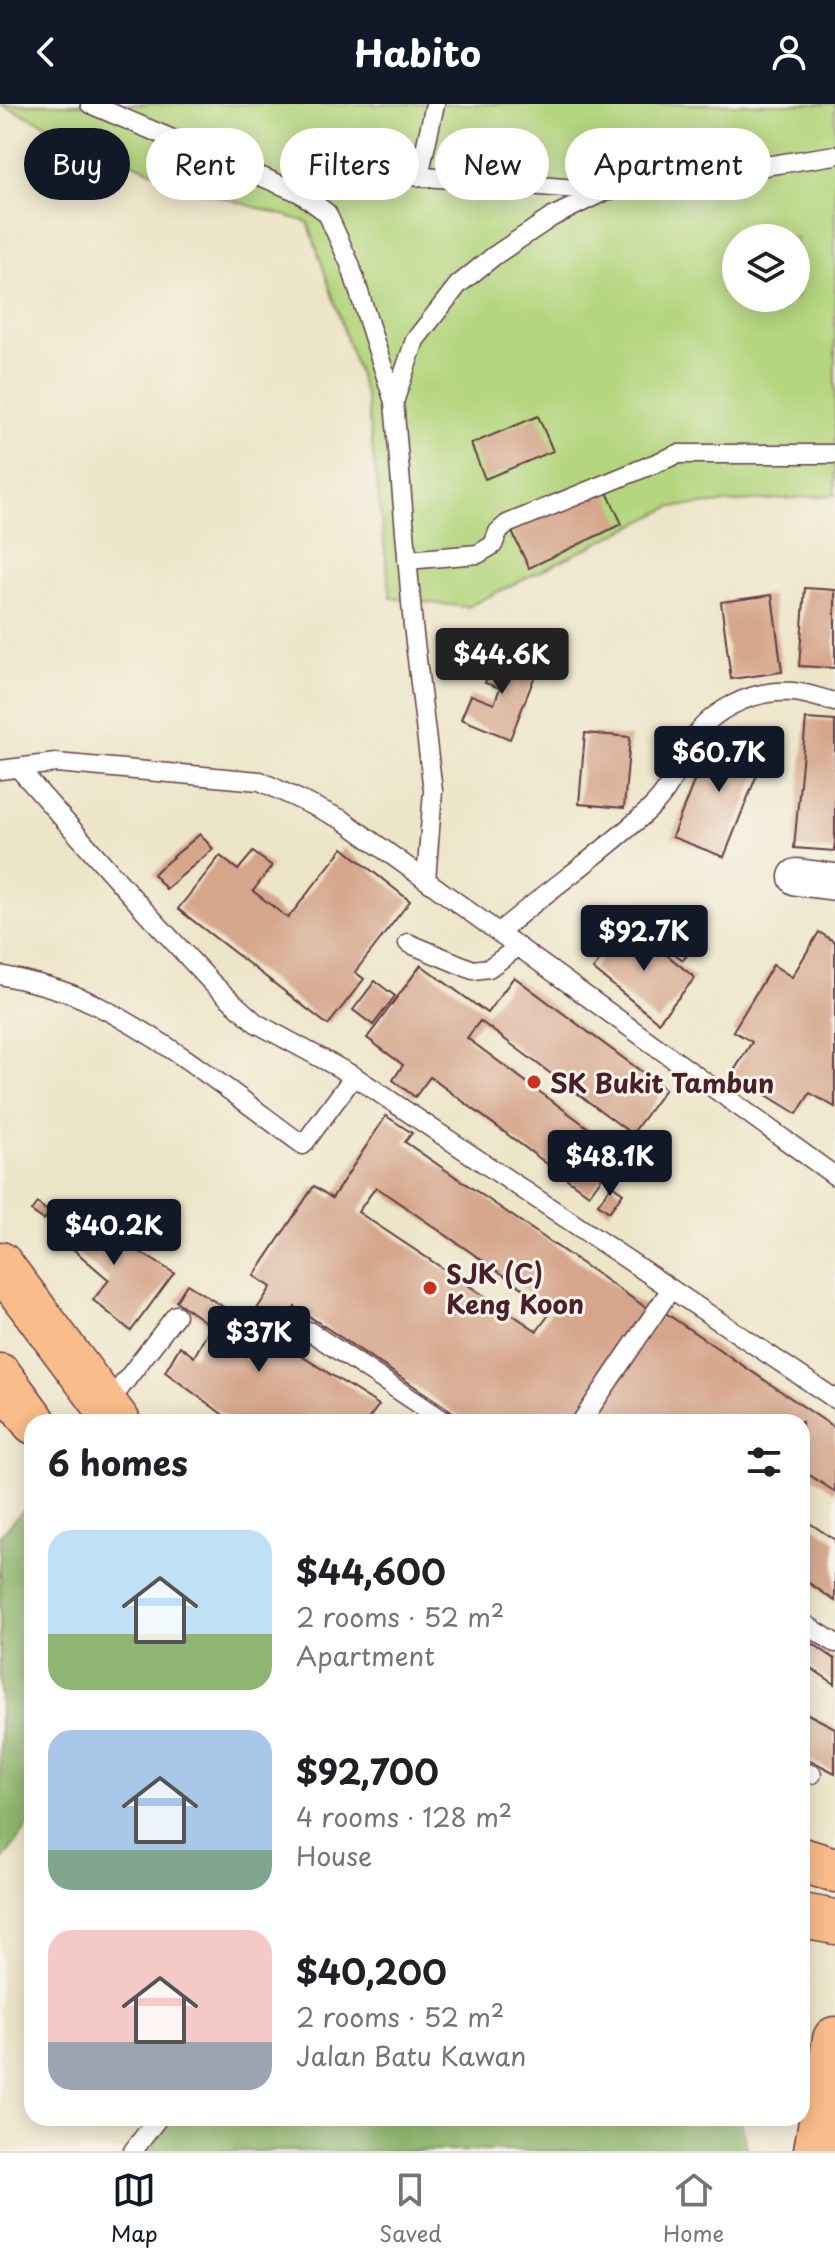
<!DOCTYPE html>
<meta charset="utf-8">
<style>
:root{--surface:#fff;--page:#f2f2f2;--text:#202124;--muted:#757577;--line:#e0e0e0;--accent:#111827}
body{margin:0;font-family:"Playpen Sans",sans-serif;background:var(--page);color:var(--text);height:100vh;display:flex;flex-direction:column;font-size:30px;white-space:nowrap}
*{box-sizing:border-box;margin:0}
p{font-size:26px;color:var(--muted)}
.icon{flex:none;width:44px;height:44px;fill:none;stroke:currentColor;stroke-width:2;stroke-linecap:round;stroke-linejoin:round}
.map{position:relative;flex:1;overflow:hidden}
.drawer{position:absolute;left:24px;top:1310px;width:786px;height:712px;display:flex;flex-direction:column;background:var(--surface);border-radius:24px;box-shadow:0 4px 20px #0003}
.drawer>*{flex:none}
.top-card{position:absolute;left:24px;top:24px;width:788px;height:72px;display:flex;gap:16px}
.buttons{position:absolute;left:722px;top:120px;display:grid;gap:16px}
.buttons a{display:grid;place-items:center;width:88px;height:88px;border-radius:50%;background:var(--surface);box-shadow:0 4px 20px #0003;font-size:40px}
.price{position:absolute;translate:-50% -68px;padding:0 18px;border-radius:8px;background:var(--accent);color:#fff;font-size:26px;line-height:52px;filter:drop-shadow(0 2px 4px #0008)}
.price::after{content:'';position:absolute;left:50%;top:48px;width:24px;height:18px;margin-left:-12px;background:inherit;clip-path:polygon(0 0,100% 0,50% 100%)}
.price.on{background:#222;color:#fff}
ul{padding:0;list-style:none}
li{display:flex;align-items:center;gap:24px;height:200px;padding:0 24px}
li span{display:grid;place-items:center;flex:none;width:224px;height:160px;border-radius:24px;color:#555}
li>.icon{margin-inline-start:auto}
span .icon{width:96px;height:96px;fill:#fffc;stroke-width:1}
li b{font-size:34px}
h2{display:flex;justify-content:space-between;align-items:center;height:96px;padding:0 24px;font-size:34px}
.pill{padding:0 28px;border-radius:36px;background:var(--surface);box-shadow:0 4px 20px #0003;font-size:28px;line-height:72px}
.pill.on{background:var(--accent);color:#fff}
header{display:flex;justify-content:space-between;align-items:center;height:104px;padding:0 24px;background:var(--accent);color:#fff;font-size:36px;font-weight:700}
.menu{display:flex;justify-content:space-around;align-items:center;height:112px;border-top:2px solid var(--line);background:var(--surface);font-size:22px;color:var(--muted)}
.menu a{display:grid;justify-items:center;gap:4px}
.menu .on{color:var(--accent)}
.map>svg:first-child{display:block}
</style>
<header><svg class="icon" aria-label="back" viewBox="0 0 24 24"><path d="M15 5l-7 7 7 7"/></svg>Habito<svg class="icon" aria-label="person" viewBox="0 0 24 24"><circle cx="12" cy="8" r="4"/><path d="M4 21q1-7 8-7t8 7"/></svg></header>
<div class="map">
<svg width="835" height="2047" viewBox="0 0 835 2047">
<rect width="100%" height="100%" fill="#f7f3e8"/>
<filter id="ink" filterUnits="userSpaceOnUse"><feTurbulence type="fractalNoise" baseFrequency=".0125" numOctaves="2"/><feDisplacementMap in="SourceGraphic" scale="16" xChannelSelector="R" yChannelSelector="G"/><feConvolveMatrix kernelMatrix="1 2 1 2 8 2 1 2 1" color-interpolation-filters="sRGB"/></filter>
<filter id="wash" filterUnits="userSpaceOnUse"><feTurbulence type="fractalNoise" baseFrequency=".006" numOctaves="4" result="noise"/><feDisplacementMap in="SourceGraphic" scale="32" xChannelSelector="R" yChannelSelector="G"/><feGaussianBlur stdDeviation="1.8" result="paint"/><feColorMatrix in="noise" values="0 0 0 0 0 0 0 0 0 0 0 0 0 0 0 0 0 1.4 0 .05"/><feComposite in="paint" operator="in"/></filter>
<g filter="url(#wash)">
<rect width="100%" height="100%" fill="#ede5c8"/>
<!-- green -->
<path fill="#b4d67e" stroke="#7f7a54" stroke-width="2" fill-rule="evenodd" d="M0 0H835V391L671 403 467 503 391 494 366 293 308 118 192 85ZM736 134H796V194H736Z"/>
<!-- forest -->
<g fill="#8fb76d" stroke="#6c6b4c" stroke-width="2">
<polygon points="23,1406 32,1416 32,1717 0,1759 0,1432"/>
<polygon points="167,2014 740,2014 748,2047 140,2047"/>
</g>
<g id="blocks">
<!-- building -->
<g fill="#d5a68b" fill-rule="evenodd">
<polygon points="538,312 553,347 485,375 471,340"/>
<polygon points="605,384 622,420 529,464 512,428"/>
<polygon points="805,484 835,486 835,564 799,562"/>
<polygon points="772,491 782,568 731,575 721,498"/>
<polygon points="497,548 538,564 510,635 461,615 471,591 494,600 500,584 485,579"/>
<polygon points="806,615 835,617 835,747 794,744"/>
<polygon points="714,627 766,648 724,753 672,733"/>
<polygon points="585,629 630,633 624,704 579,700"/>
<polygon points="200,730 213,745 166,785 153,770"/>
<polygon points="343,744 410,797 355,868 364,875 328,921 178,805 220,752 238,766 253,748 272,762 253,787 288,814"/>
<polygon points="661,811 697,839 683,856 648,829"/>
<polygon points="629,820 695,874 658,918 593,865"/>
<polygon points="819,828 835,838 835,1003 810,989 797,1010 732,970 752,938 733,927 773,861 792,873"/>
<polygon points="421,861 487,909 514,873 665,985 632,1030 480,917 467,934 621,1048 589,1091 430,973 415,993 393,976 403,961 367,934"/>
<polygon points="375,877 395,892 373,921 353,906"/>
<path d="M386 1012 412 1029 405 1038 648 1205 570 1318H468L295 1203 282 1222 257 1205 271 1183 254 1172 314 1082 332 1094ZM376 1083 553 1205 537 1227 358 1108Z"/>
<polygon points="612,1081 623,1089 609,1108 598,1100"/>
<polygon points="37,1099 50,1109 44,1116 31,1107"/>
<polygon points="66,1102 174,1169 131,1227 93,1196 109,1176 47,1123"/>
<polygon points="187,1180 379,1301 366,1318 233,1318 165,1268 180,1242 194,1253 211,1222 176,1197"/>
<polygon points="664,1208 835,1324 835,1388 802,1366 802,1318 588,1318"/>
<polygon points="802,1414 835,1436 835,1497 802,1474"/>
<polygon points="802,1532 835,1555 835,1580 802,1558"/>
<polygon points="802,1607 835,1624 835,1669 802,1652"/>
</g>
</g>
</g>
<g filter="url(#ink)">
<use href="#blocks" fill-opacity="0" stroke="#623d43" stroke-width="2"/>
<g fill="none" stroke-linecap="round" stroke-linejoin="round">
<defs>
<g id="lane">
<polyline points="90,0 300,89 327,109 350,160 394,298"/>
<polyline points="419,72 435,0"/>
<polyline points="300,89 348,75 400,71 602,87"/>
<polyline points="407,456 478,450 493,441 498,428 507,420 678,350 835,350"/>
<polyline points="19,665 144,806 213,880 256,919 354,972 835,1295"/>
<polyline points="0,666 56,659 260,677 343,716 835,1072"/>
<polyline points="426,776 433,687 413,522 394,298 415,236 458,181 494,152 552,113 605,87 835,51"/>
<path d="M499 828C548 786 603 749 651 704 669 687 676 668 686 647 704 608 751 585 793 588 807 589 822 595 835 598"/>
<polyline points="408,839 473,866 489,864 518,843"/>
<path d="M0 871C32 878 65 885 94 900 169 937 236 992 303 1041L354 972"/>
<polyline points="309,1227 446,1318"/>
<polyline points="107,1301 176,1211"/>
<polyline points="581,1318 671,1185"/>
<polyline points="802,1518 835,1539"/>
<polyline points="802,1668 812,1670"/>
<polyline points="133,2047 158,2014"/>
</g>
<polyline id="street" points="797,773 835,778"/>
<g id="primary">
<polyline points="0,1160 118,1318"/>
<polyline points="0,1272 34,1318"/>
<polyline points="802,1756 835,1766"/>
<polyline points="802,1812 835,1818"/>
<polyline points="816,2047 835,1935"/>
</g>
</defs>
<!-- lane casing -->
<use href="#lane" stroke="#623d43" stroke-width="21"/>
<!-- street casing -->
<use href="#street" stroke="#623d43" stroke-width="39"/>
<!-- primary casing -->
<use href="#primary" stroke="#623d43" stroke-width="47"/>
<!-- lane -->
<use href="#lane" stroke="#fff" stroke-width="18"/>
<!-- street -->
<use href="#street" stroke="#fff" stroke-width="36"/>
<!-- primary -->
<use href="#primary" stroke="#f9bc8a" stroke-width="44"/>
</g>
</g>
<!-- markers -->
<g fill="#c8321e" stroke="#f7f3e8" stroke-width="3">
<circle cx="534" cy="978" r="8"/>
<circle cx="430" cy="1184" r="8"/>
</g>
<g text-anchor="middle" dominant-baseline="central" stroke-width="6" stroke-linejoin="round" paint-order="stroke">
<!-- poi labels -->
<g font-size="26" font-weight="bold" fill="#4a1f2b" stroke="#f7f3e8" text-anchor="start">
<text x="550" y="978">SK Bukit Tambun</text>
<text x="446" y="1169">SJK (C)<tspan x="446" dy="30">Keng Koon</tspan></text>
</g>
</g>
</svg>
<div class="buttons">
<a><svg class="icon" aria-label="layers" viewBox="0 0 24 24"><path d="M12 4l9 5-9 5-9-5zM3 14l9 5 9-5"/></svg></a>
</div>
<b class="price on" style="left:502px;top:592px">$44.6K</b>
<b class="price" style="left:719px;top:690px">$60.7K</b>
<b class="price" style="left:644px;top:869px">$92.7K</b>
<b class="price" style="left:610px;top:1094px">$48.1K</b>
<b class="price" style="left:114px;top:1163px">$40.2K</b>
<b class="price" style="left:259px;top:1270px">$37K</b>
<div class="top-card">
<a class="pill on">Buy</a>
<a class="pill">Rent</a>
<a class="pill">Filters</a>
<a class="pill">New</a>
<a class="pill">Apartment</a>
</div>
<section class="drawer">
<h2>6 homes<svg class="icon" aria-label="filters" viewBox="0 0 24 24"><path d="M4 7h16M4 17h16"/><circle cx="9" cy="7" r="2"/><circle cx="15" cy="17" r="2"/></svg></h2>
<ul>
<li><span style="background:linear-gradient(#bfe0f5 65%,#8fb573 0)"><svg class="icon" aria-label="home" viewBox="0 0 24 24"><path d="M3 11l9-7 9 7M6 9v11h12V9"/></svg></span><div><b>$44,600</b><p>2 rooms · 52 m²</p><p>Apartment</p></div></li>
<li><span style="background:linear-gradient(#a9c7e8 75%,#7fa58c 0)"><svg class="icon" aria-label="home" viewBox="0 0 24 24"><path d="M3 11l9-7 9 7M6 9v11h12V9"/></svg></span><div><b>$92,700</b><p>4 rooms · 128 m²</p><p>House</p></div></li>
<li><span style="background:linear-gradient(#f6c9c9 70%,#9aa5b1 0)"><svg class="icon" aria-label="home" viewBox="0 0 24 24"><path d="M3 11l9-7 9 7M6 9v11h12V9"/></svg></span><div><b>$40,200</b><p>2 rooms · 52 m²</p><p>Jalan Batu Kawan</p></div></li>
</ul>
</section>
</div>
<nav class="menu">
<a class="on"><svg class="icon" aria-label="map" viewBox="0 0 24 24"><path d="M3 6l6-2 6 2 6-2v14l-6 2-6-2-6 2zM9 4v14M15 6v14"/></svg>Map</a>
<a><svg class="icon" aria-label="saved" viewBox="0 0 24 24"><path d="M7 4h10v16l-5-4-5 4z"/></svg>Saved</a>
<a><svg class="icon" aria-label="home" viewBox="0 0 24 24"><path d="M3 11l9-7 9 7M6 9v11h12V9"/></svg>Home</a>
</nav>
